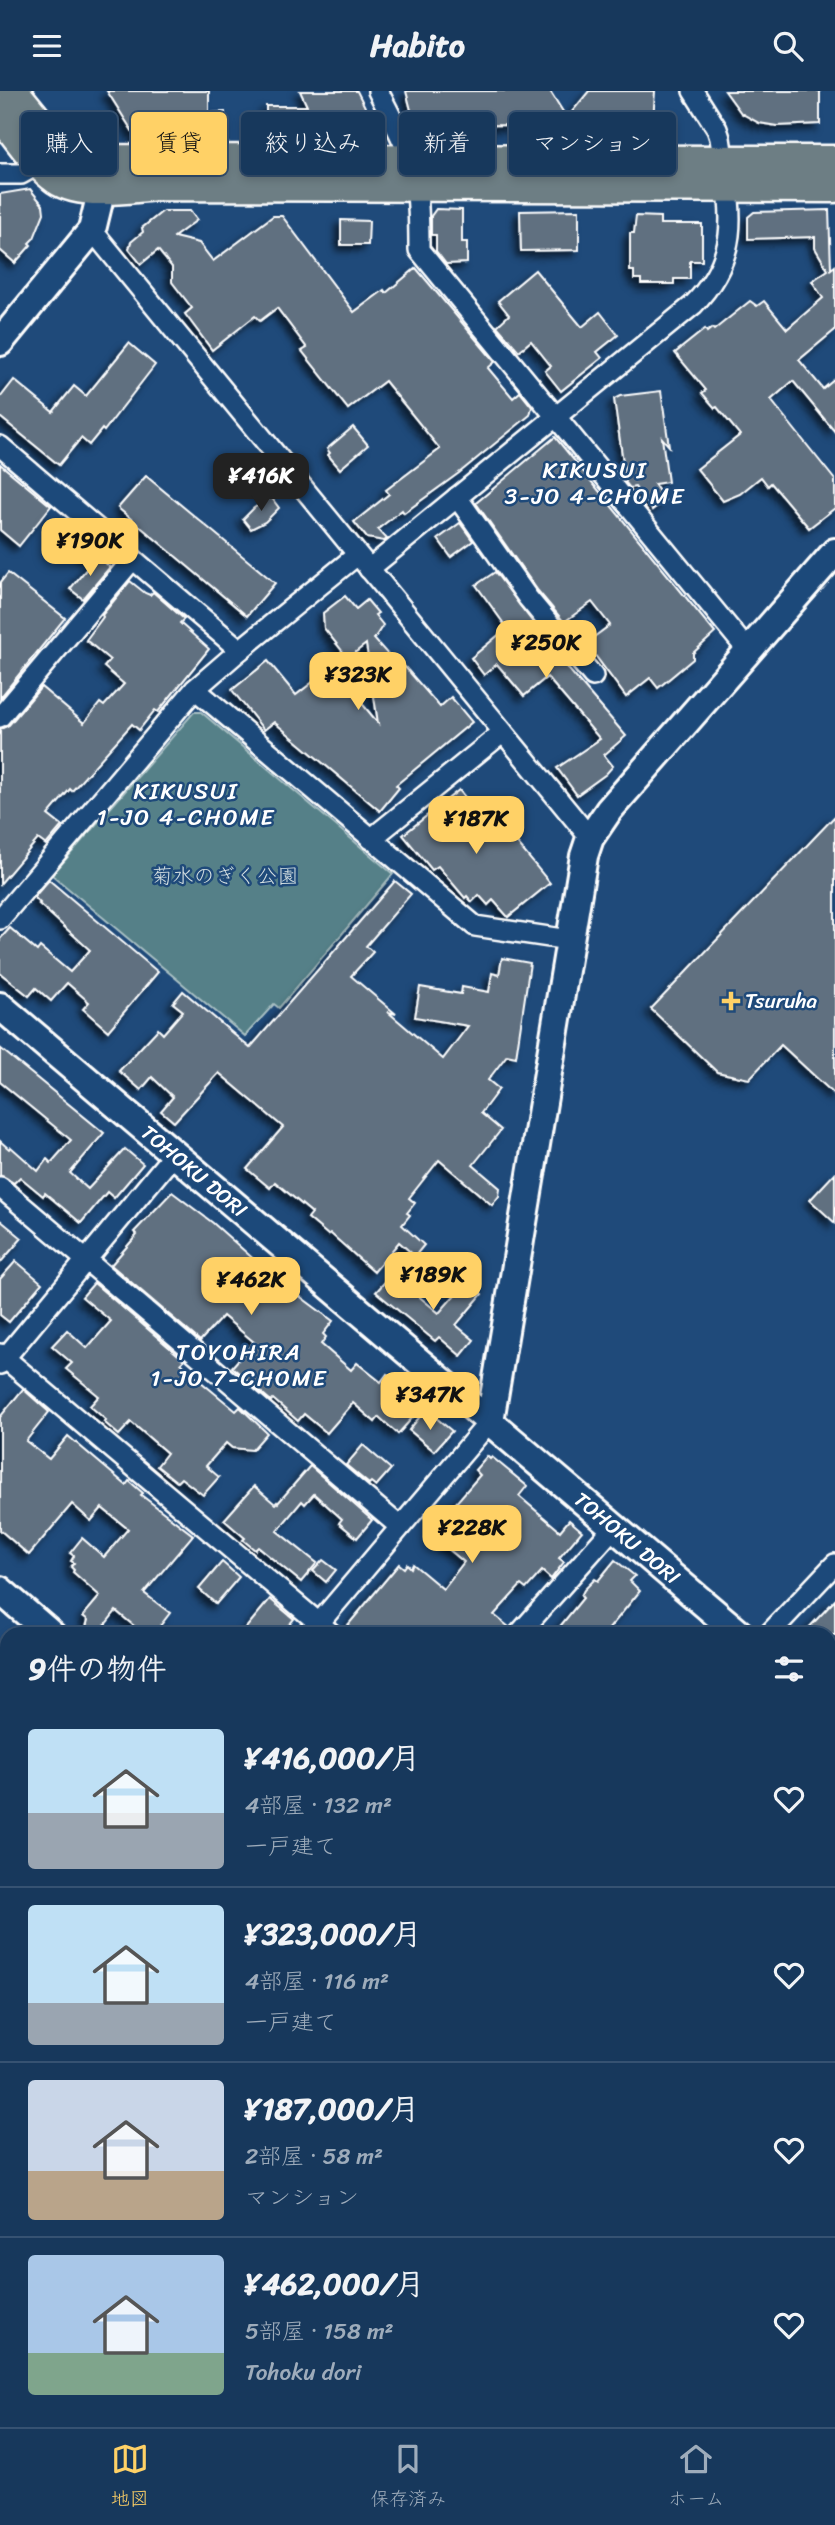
<!DOCTYPE html>
<html lang="ja">
<meta charset="utf-8">
<style>
:root{--surface:#17385c;--page:#203f62;--text:#f1f3f6;--muted:#9eacbb;--line:#365272;--accent:#ffd166}
body{margin:0;font-family:Sriracha,"Klee One",sans-serif;background:var(--page);color:var(--text);height:100vh;display:flex;flex-direction:column;font-size:26px;white-space:nowrap}
*{box-sizing:border-box;margin:0}
p{font-size:23px;color:var(--muted)}
.icon{flex:none;width:38px;height:38px;fill:none;stroke:currentColor;stroke-width:2;stroke-linecap:round;stroke-linejoin:round}
.map{position:relative;flex:1;overflow:hidden}
.details{position:absolute;left:0px;top:1536px;width:836px;height:800px;display:flex;flex-direction:column;background:var(--surface);border-radius:21px 21px 0 0;box-shadow:0 4px 10px #0003,0 0 0 2px var(--line)}
.details>*{flex:none}
.guide{position:absolute;left:21px;top:21px;width:794px;height:63px;display:flex;gap:14px}
.price{position:absolute;translate:-50% -60px;padding:0 16px;border-radius:14px;background:var(--accent);color:#111;font-size:23px;line-height:46px;filter:drop-shadow(0 2px 4px #0008)}
.price::after{content:'';position:absolute;left:50%;top:42px;width:21px;height:16px;margin-left:-10px;background:inherit;clip-path:polygon(0 0,100% 0,50% 100%)}
.price.on{background:#222;color:#fff}
ul{padding:0;list-style:none}
li{display:flex;align-items:center;gap:21px;height:175px;padding:0 28px}
li+li{border-top:2px solid var(--line)}
li span{display:grid;place-items:center;flex:none;width:196px;height:140px;border-radius:7px;color:#555}
li>.icon{margin-inline-start:auto}
span .icon{width:84px;height:84px;fill:#fffc;stroke-width:1}
li b{font-size:30px}
h2{display:flex;justify-content:space-between;align-items:center;height:84px;padding:0 28px;font-size:30px}
.chip{padding:0 24px;border-radius:7px;background:var(--surface);box-shadow:0 4px 10px #0003,0 0 0 2px var(--line);font-size:24px;line-height:63px}
.chip.on{background:var(--accent);color:#111}
header{display:flex;justify-content:space-between;align-items:center;height:91px;padding:0 28px;background:var(--surface);font-size:32px;font-weight:800}
.tabs{display:flex;justify-content:space-around;align-items:center;height:98px;border-top:2px solid var(--line);background:var(--surface);font-size:19px;color:var(--muted)}
.tabs a{display:grid;justify-items:center;gap:4px}
.tabs .on{color:var(--accent)}
.map>svg:first-child{display:block}
</style>
<header><svg class="icon" aria-label="menu" viewBox="0 0 24 24"><path d="M4 6h16M4 12h16M4 18h16"/></svg>Habito<svg class="icon" aria-label="search" viewBox="0 0 24 24"><circle cx="10" cy="10" r="6"/><path d="M15 15l6 6"/></svg></header>
<div class="map">
<svg width="835" height="2336" viewBox="0 0 835 2336">
<defs>
<filter id="shadow"><feDropShadow dx="-5" dy="5" stdDeviation="3.5" flood-color="#0009"/></filter>
</defs>
<rect width="100%" height="100%" fill="#1f4a7a"/>
<filter id="ink" filterUnits="userSpaceOnUse"><feTurbulence type="fractalNoise" baseFrequency=".0143" numOctaves="2"/><feDisplacementMap in="SourceGraphic" scale="14" xChannelSelector="R" yChannelSelector="G"/><feConvolveMatrix kernelMatrix="1 2 1 2 8 2 1 2 1" color-interpolation-filters="sRGB"/></filter>
<g filter="url(#ink)">
<!-- built -->
<polygon fill="#32557c" points="835,1666 835,2184 830,2179 830,1673"/>
<!-- green -->
<polygon fill="#548088" stroke="#aac0c4" stroke-width="2" points="194,621 201,621 393,783 279,917 274,913 245,945 52,784"/>
<!-- building -->
<g fill="#607080" stroke="#fff" stroke-width="2" filter="url(#shadow)">
<polygon points="107,0 209,0 209,22 225,21 225,48 138,49"/>
<polygon points="300,0 357,0 374,34 362,40 365,45 266,44 266,15 307,15"/>
<polygon points="406,0 550,0 567,27 589,0 655,0 652,46 584,46 583,35 476,34 476,36 458,36 458,28 424,44 423,42 418,44 408,24 412,23"/>
<polygon points="725,0 820,0 820,33 777,35 759,32 741,22"/>
<polygon points="30,98 43,114 44,122 34,147 29,152 31,154 15,172 0,159 0,103"/>
<polygon points="436,118 462,119 462,151 467,151 467,172 446,173 436,160 436,144 431,144 431,125"/>
<polygon points="579,119 579,159 521,160 520,120"/>
<polygon points="829,119 831,178 835,175 835,239 799,269 823,298 835,288 835,341 793,290 771,309 835,389 835,417 809,437 771,392 768,395 761,386 740,403 723,410 697,378 740,344 717,316 715,317 702,302 706,299 675,262 705,238 707,241 712,237 714,239 750,210 757,215 764,210 787,238 823,207 812,190 828,179 815,157 815,146 748,148 748,126 754,121"/>
<polygon points="163,120 190,120 197,129 174,146 199,152 213,170 273,125 282,125 354,221 384,199 386,202 416,177 495,271 488,277 513,307 520,301 532,316 530,324 459,382 404,422 402,419 378,438 387,448 384,450 367,447 354,431 389,403 386,399 440,358 385,290 348,318 302,260 307,257 277,217 260,230 255,225 212,259 185,223 192,217 172,191 172,176 158,159 141,173 129,158 131,151 143,141 142,137"/>
<polygon points="636,125 660,126 660,133 702,133 702,170 690,170 690,188 674,188 674,193 641,193 641,188 634,188 634,180 630,180 630,142 634,142"/>
<polygon points="341,129 369,130 368,154 341,154"/>
<polygon points="535,179 582,236 600,221 618,244 597,261 602,267 561,300 545,280 551,275 531,250 519,260 497,235 509,224 498,210"/>
<polygon points="129,252 155,274 104,340 102,338 89,354 81,347 59,374 0,326 0,307 14,289 53,321 74,295 86,305"/>
<polygon points="661,300 669,355 662,347 668,391 654,393 665,409 652,419 635,396 630,397 626,392 614,308 620,305"/>
<polygon points="353,336 368,354 340,378 328,364 330,362 327,358"/>
<polygon points="555,346 715,542 693,562 693,568 658,597 650,587 626,606 586,552 610,534 592,511 564,531 538,500 476,412"/>
<polygon points="0,373 51,415 19,455 0,439"/>
<polygon points="146,385 275,492 247,525 118,417"/>
<polygon points="271,406 279,417 265,431 251,438 243,428 254,417"/>
<polygon points="460,432 473,450 451,466 438,448"/>
<polygon points="83,444 95,454 86,466 73,456"/>
<polygon points="97,465 110,476 83,508 70,498"/>
<polygon points="495,481 565,574 626,645 604,664 613,675 606,683 577,704 557,677 600,648 547,586 524,605 497,573 484,584 471,567 507,537 476,494"/>
<polygon points="8,482 65,527 0,607 0,492"/>
<polygon points="130,490 145,502 150,504 153,501 184,528 180,532 209,558 158,621 155,619 139,639 132,633 72,700 70,698 48,724 62,735 46,754 38,748 0,793 0,638 9,634 41,596 84,632 100,612 104,615 124,593 104,576 110,569 86,549 103,526 102,524"/>
<polygon points="345,505 356,518 367,509 378,522 375,524 383,534 374,548 398,575 399,573 403,578 405,576 440,616 451,606 472,631 396,694 399,697 380,720 274,631 264,639 232,599 268,570 296,604 322,584 336,601 346,593 378,632 366,553 348,567 324,537 323,522"/>
<polygon points="459,699 494,741 502,734 550,792 508,826 493,809 488,814 479,804 472,811 467,805 465,807 438,775 432,779 403,744"/>
<polygon points="835,725 835,1004 781,954 749,988 717,981 651,918"/>
<polygon points="49,789 158,881 108,940 83,918 89,911 67,892 51,910 36,897 29,905 0,882 0,848 10,837 37,860 40,856 70,881 90,859 39,813 40,812 34,806"/>
<polygon points="395,790 411,803 366,855 373,861 351,885 396,923 388,921 443,968 468,935 415,926 420,896 461,903 462,896 489,901 492,882 499,884 502,867 530,872 516,966 507,964 488,989 499,998 481,1022 501,1039 473,1074 500,1097 499,1105 492,1114 439,1069 409,1107 415,1112 407,1122 410,1124 402,1134 424,1154 415,1165 399,1151 374,1181 330,1142 328,1144 308,1127 312,1122 275,1091 270,1097 247,1078 283,1036 219,982 174,1031 161,1020 173,1006 152,986 141,999 119,980 158,938 163,943 183,920 173,912 183,900 250,957"/>
<polygon points="0,957 104,1042 70,1082 88,1098 125,1058 143,1073 114,1107 107,1101 81,1132 45,1102 43,1105 20,1086 14,1092 0,1084 0,1050 9,1058 11,1056 38,1080 47,1068 51,1072 71,1049 0,991"/>
<polygon points="835,1082 835,1132 810,1109"/>
<polygon points="172,1101 213,1132 293,1203 294,1201 333,1230 323,1243 326,1246 321,1253 351,1279 357,1272 381,1291 387,1283 404,1297 393,1309 413,1326 398,1343 379,1326 375,1331 353,1312 327,1342 304,1323 298,1330 273,1308 271,1310 232,1276 254,1251 223,1225 200,1250 111,1174 137,1144 134,1141"/>
<polygon points="0,1129 22,1147 0,1172"/>
<polygon points="16,1170 42,1192 9,1231 0,1224 0,1188"/>
<polygon points="392,1183 439,1222 467,1190 482,1203 456,1234 474,1249 461,1265 439,1246 435,1250 376,1201"/>
<polygon points="94,1192 184,1269 181,1272 200,1290 236,1320 240,1316 267,1342 252,1359 232,1357 226,1352 206,1375 219,1386 203,1404 181,1387 177,1391 157,1375 167,1362 131,1331 119,1344 104,1331 106,1329 90,1315 99,1305 66,1278 72,1272 52,1255 67,1239 87,1257 111,1230 82,1206"/>
<polygon points="23,1298 49,1321 26,1350 49,1368 68,1345 126,1394 129,1390 143,1402 141,1404 193,1444 144,1502 170,1522 153,1544 145,1544 116,1520 97,1544 86,1536 88,1529 83,1525 100,1505 73,1481 74,1479 71,1476 74,1472 71,1470 74,1465 70,1462 82,1447 104,1466 128,1438 102,1417 91,1430 72,1413 29,1464 0,1439 0,1326"/>
<polygon points="422,1323 431,1331 435,1326 452,1340 434,1360 409,1339"/>
<polygon points="363,1354 391,1378 376,1395 371,1391 369,1393 346,1374"/>
<polygon points="487,1365 490,1368 492,1366 527,1395 519,1405 560,1440 569,1429 582,1440 559,1467 564,1471 551,1488 542,1480 526,1498 521,1494 494,1524 509,1536 506,1544 359,1544 348,1534 399,1473 404,1477 407,1473 411,1477 413,1473 443,1498 464,1471 434,1446 459,1416 455,1413 480,1384 475,1379"/>
<polygon points="310,1375 372,1429 357,1447 339,1432 342,1428 314,1403 305,1413 302,1410 277,1440 317,1472 301,1491 258,1456 255,1459 243,1449 245,1447 224,1429 254,1395 275,1413 277,1411 278,1412"/>
<polygon points="323,1469 336,1479 326,1491 313,1480"/>
<polygon points="615,1469 635,1485 630,1490 640,1500 604,1544 553,1544 583,1507 581,1505 584,1499 595,1488 598,1490"/>
<polygon points="222,1471 239,1486 216,1513 199,1498"/>
<polygon points="270,1508 294,1528 281,1544 240,1544"/>
<polygon points="835,1509 835,1544 802,1544"/>
</g>
<g fill="none" stroke-linecap="round" stroke-linejoin="round">
<defs>
<g id="street">
<path d="M378 0C387 18 397 36 405 55 419 88 419 124 419 159L748 560"/>
<polyline points="0,83 21,83 49,67"/>
<polyline points="92,139 590,747"/>
<polyline points="0,355 240,559 357,464"/>
<polyline points="457,406 528,507 593,585"/>
<path d="M369 478 693 214C745 161 730 114 720 47L717 38 693 0"/>
<polyline points="195,598 475,835 569,849"/>
<polyline points="0,626 133,468"/>
<polyline points="371,748 502,642"/>
<polyline points="0,828 195,598 240,559"/>
<polyline points="0,1096 399,1435"/>
<polyline points="0,1263 333,1544"/>
<polyline points="0,1273 174,1063"/>
<polyline points="309,1544 490,1330"/>
<polyline points="518,1544 614,1436"/>
<polyline points="768,1544 835,1473"/>
<polyline points="830,1648 835,1641"/>
<polyline points="0,1735 7,1740"/>
<polyline points="0,1909 7,1901"/>
<polyline points="830,2239 835,2233"/>
<polyline points="0,2242 7,2234"/>
<polyline points="699,2329 707,2336"/>
<polyline points="77,2336 83,2329"/>
<polyline points="247,2336 253,2329"/>
<polyline points="502,2336 507,2329"/>
<polyline points="747,2336 753,2329"/>
</g>
<g id="secondary">
<polyline points="0,251 92,139 107,77"/>
<polyline points="0,915 741,1544"/>
<polyline points="490,1330 584,765 590,747 609,719 835,461"/>
<polyline points="0,1499 52,1544"/>
<polyline points="830,1618 835,1623"/>
<polyline points="830,2201 835,2206"/>
</g>
<g id="primary">
<polyline points="13,0 61,59 71,65 89,69 835,70"/>
<path d="M0 23C17 44 32 68 53 85 77 106 128 96 158 94L835 96"/>
</g>
<g id="highway">
<polyline points="0,1969 7,1975"/>
<polyline points="425,2329 432,2336"/>
</g>
</defs>
<!-- street casing -->
<use href="#street" stroke="#fff" stroke-width="24"/>
<!-- secondary casing -->
<use href="#secondary" stroke="#fff" stroke-width="32"/>
<!-- primary casing -->
<use href="#primary" stroke="#fff" stroke-width="35"/>
<!-- highway casing -->
<use href="#highway" stroke="#fff" stroke-width="40"/>
<!-- street -->
<use href="#street" stroke="#1f4a7a" stroke-width="19"/>
<!-- secondary -->
<use href="#secondary" stroke="#1f4a7a" stroke-width="26"/>
<!-- primary -->
<use href="#primary" stroke="#6d7e84" stroke-width="30"/>
<!-- highway -->
<use href="#highway" stroke="#6d7e84" stroke-width="35"/>
</g>
</g>
<!-- markers -->
<path fill="#ffd166" stroke="#1f4a7a" stroke-width="2.5" d="M727.5 899.5h7v7h7v7h-7v7h-7v-7h-7v-7h7z"/>
<g text-anchor="middle" dominant-baseline="central" stroke-width="5" stroke-linejoin="round" paint-order="stroke">
<!-- park labels -->
<g font-size="21" fill="#d4dfe1" stroke="#1f4a7a">
<text x="225" y="785">菊水のぎく公園</text>
</g>
<!-- poi labels -->
<g font-size="21" fill="#fff" stroke="#1f4a7a" text-anchor="start">
<text x="745" y="910">Tsuruha</text>
</g>
<!-- street labels -->
<g font-size="21" fill="#fff" stroke="#1f4a7a">
<text transform="translate(194 1080) rotate(40)">TOHOKU DORI</text>
<text transform="translate(627 1447) rotate(40)">TOHOKU DORI</text>
</g>
<!-- neighbourhood labels -->
<g font-size="23" letter-spacing="2" fill="#fff" stroke="#1f4a7a">
<text x="595" y="379">KIKUSUI<tspan x="595" dy="26">3-JO 4-CHOME</tspan></text>
<text x="186" y="700">KIKUSUI<tspan x="186" dy="26">1-JO 4-CHOME</tspan></text>
<text x="239" y="1261">TOYOHIRA<tspan x="239" dy="26">1-JO 7-CHOME</tspan></text>
</g>
</g>
</svg>
<b class="price on" style="left:261px;top:422px">¥416K</b>
<b class="price" style="left:90px;top:487px">¥190K</b>
<b class="price" style="left:546px;top:589px">¥250K</b>
<b class="price" style="left:358px;top:621px">¥323K</b>
<b class="price" style="left:476px;top:765px">¥187K</b>
<b class="price" style="left:433px;top:1221px">¥189K</b>
<b class="price" style="left:251px;top:1226px">¥462K</b>
<b class="price" style="left:430px;top:1341px">¥347K</b>
<b class="price" style="left:472px;top:1474px">¥228K</b>
<div class="guide">
<a class="chip">購入</a>
<a class="chip on">賃貸</a>
<a class="chip">絞り込み</a>
<a class="chip">新着</a>
<a class="chip">マンション</a>
</div>
<section class="details">
<h2>9件の物件<svg class="icon" aria-label="filters" viewBox="0 0 24 24"><path d="M4 7h16M4 17h16"/><circle cx="9" cy="7" r="2"/><circle cx="15" cy="17" r="2"/></svg></h2>
<ul>
<li><span style="background:linear-gradient(#bfe0f5 60%,#9aa5b1 0)"><svg class="icon" aria-label="home" viewBox="0 0 24 24"><path d="M3 11l9-7 9 7M6 9v11h12V9"/></svg></span><div><b>¥416,000/月</b><p>4部屋 · 132 m²</p><p>一戸建て</p></div><svg class="icon" aria-label="heart" viewBox="0 0 24 24"><path d="M12 20l-8-8c-3-5 5-10 8-4 3-6 11-1 8 4z"/></svg></li>
<li><span style="background:linear-gradient(#bfe0f5 70%,#9aa5b1 0)"><svg class="icon" aria-label="home" viewBox="0 0 24 24"><path d="M3 11l9-7 9 7M6 9v11h12V9"/></svg></span><div><b>¥323,000/月</b><p>4部屋 · 116 m²</p><p>一戸建て</p></div><svg class="icon" aria-label="heart" viewBox="0 0 24 24"><path d="M12 20l-8-8c-3-5 5-10 8-4 3-6 11-1 8 4z"/></svg></li>
<li><span style="background:linear-gradient(#c9d6e8 65%,#b9a48a 0)"><svg class="icon" aria-label="home" viewBox="0 0 24 24"><path d="M3 11l9-7 9 7M6 9v11h12V9"/></svg></span><div><b>¥187,000/月</b><p>2部屋 · 58 m²</p><p>マンション</p></div><svg class="icon" aria-label="heart" viewBox="0 0 24 24"><path d="M12 20l-8-8c-3-5 5-10 8-4 3-6 11-1 8 4z"/></svg></li>
<li><span style="background:linear-gradient(#a9c7e8 70%,#7fa58c 0)"><svg class="icon" aria-label="home" viewBox="0 0 24 24"><path d="M3 11l9-7 9 7M6 9v11h12V9"/></svg></span><div><b>¥462,000/月</b><p>5部屋 · 158 m²</p><p>Tohoku dori</p></div><svg class="icon" aria-label="heart" viewBox="0 0 24 24"><path d="M12 20l-8-8c-3-5 5-10 8-4 3-6 11-1 8 4z"/></svg></li>
</ul>
</section>
</div>
<nav class="tabs">
<a class="on"><svg class="icon" aria-label="map" viewBox="0 0 24 24"><path d="M3 6l6-2 6 2 6-2v14l-6 2-6-2-6 2zM9 4v14M15 6v14"/></svg>地図</a>
<a><svg class="icon" aria-label="saved" viewBox="0 0 24 24"><path d="M7 4h10v16l-5-4-5 4z"/></svg>保存済み</a>
<a><svg class="icon" aria-label="home" viewBox="0 0 24 24"><path d="M3 11l9-7 9 7M6 9v11h12V9"/></svg>ホーム</a>
</nav>
